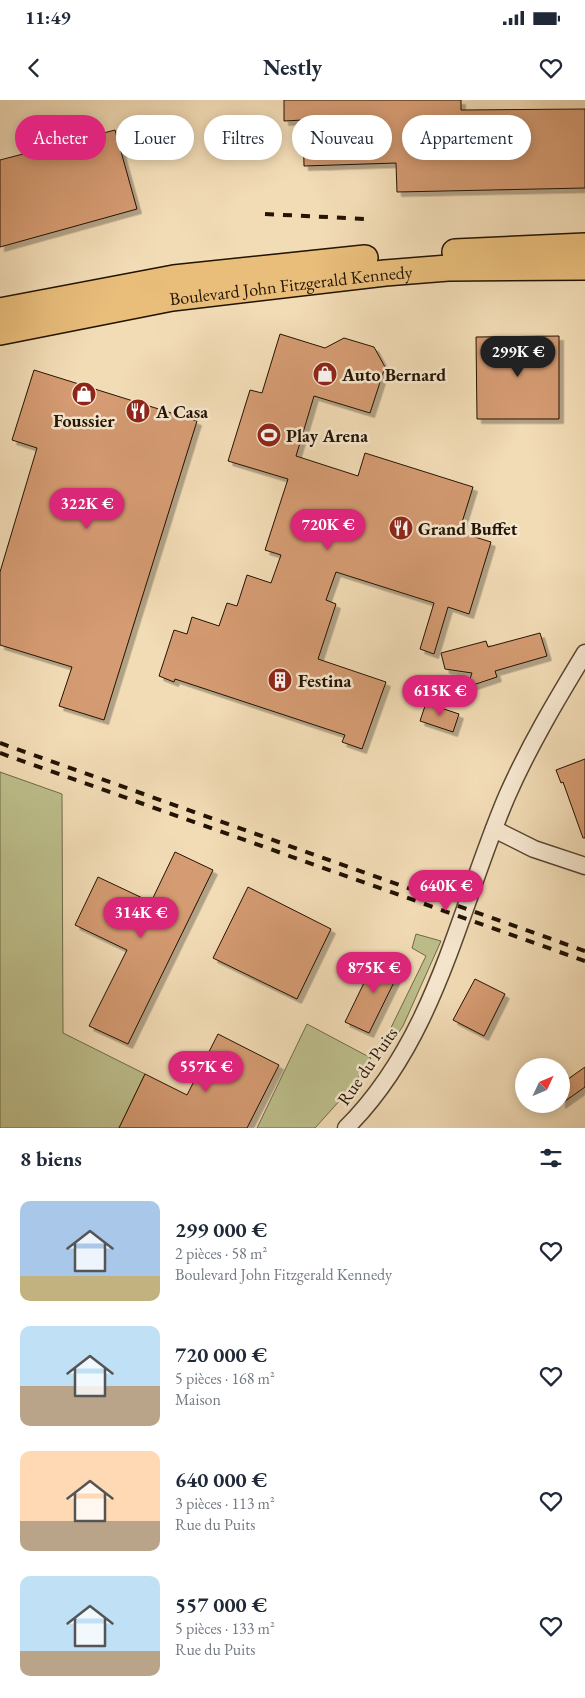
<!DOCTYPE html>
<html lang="fr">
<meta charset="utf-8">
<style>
:root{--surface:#fff;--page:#f6f6f7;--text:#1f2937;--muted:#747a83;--accent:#db2777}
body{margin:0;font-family:"EB Garamond",serif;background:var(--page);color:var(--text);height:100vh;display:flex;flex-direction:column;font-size:19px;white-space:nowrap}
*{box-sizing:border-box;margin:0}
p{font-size:16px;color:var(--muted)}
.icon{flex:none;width:28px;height:28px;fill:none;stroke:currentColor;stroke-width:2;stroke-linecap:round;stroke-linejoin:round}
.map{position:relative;height:1028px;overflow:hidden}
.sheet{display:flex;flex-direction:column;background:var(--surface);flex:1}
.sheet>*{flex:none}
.banner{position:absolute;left:15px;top:15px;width:555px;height:45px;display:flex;gap:10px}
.needle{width:32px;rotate:46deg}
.tools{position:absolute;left:515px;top:958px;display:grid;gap:10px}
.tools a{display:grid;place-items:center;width:55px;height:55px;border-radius:50%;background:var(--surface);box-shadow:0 2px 12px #0003;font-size:25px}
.price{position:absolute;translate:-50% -42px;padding:0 11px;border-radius:18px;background:var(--accent);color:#fff;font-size:16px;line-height:32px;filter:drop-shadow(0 1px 2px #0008)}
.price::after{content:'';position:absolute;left:50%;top:30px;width:15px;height:11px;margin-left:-8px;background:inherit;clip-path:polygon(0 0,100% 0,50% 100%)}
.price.active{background:#222;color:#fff}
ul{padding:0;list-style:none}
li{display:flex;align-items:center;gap:15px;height:125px;padding:0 20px}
li span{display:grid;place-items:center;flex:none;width:140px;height:100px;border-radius:10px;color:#555}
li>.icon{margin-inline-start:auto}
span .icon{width:60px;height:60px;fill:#fffc;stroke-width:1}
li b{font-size:21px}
h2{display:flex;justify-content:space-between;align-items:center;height:60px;padding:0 20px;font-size:21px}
.tag{padding:0 18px;border-radius:22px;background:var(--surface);box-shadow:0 2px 12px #0003;font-size:18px;line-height:45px}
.tag.active{background:var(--accent);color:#fff}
.status{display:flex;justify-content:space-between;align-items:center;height:35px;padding:0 25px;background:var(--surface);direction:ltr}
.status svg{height:14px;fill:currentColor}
header{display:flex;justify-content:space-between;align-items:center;height:65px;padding:0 20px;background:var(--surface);font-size:22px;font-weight:700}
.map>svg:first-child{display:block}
</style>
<div class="status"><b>11:49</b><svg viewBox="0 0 49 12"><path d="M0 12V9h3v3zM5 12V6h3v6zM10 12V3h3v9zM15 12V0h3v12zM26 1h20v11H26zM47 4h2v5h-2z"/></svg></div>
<header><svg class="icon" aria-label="back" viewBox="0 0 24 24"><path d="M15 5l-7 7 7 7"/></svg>Nestly<svg class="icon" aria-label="heart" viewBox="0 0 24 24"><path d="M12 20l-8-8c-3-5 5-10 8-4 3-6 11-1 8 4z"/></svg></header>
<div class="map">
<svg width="585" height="1028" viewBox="0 0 585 1028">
<defs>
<filter id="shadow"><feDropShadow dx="4.5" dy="4.5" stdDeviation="0" flood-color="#0004"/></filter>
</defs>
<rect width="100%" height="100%" fill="#f2dcb6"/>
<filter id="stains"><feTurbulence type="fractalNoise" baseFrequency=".004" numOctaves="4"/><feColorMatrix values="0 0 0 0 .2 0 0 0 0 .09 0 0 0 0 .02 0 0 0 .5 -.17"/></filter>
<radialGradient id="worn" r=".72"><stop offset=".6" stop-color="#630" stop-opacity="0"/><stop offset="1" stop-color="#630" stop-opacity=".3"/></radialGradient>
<!-- green -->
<g fill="#bdbf8c" stroke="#706947">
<polygon points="0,672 62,694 63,933 145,974 119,1028 0,1028"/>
<polygon points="416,834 441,841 403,926 389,947 383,944 426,856 412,848"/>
<polygon points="307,924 371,958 351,988 315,1028 257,1028"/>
</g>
<!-- building -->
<g fill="#d59b72" stroke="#221302" filter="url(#shadow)">
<polygon points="284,0 461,0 461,10 585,9 585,88 397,92 396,63 304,66 303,20 284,21"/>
<polygon points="115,30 137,109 0,147 0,60"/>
<polygon points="280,234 325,248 344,238 374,247 385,267 370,313 314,296 296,356 358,376 365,353 473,387 459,432 491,442 469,514 448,507 434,554 420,549 434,503 336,472 326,500 336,504 318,559 386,582 362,649 342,642 345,635 175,579 174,582 159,576 174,530 187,534 192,517 219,526 227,503 237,506 247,475 271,483 281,455 265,450 288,379 228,361 250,290 262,293"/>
<polygon points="559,236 559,319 477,319 476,237"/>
<polygon points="34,270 197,321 104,620 59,606 72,567 0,545 0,472 37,348 12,340"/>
<polygon points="540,533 547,556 495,571 497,577 467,587 472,573 445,569 441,553 486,541 488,547"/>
<polygon points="426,603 459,614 453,632 420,621"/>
<polygon points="585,659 585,738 583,738 563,682 561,683 556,670"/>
<polygon points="175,752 213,770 128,944 89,926 127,850 75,825 98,777 151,802"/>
<polygon points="248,787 331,829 297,899 213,858"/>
<polygon points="378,854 402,866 369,933 345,922"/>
<polygon points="475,879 505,894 484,936 453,920"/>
<polygon points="218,934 279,965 247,1028 119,1028 145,974 187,995"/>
<polygon points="585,967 585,987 561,1004 561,984"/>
</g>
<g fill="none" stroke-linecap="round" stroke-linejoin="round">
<defs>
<g id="street">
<polyline points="494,729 534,749 585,766"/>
<path d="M346 1028C436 939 459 808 507 696 529 646 557 599 585 553"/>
</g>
<g id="primary">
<polyline points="455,152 585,146"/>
<polyline points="0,211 174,178 365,158"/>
<path id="s1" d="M0 232 172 198 385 173 448 168 585 167"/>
</g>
</defs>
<!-- street casing -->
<use href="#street" stroke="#56452f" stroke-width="19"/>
<!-- primary casing -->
<use href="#primary" stroke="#221302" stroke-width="28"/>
<!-- street -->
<use href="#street" stroke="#f7e8d0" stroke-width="16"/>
<!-- primary -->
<use href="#primary" stroke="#e9be7b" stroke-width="25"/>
<!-- rail -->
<g stroke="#221302" stroke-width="4" stroke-dasharray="9 9" stroke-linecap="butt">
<polyline points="265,114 366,119"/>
<polyline points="0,643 585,851"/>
<polyline points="0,653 585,861"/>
</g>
</g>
<!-- icons -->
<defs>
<symbol id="shop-disc" viewBox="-11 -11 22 22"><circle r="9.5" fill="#8f2418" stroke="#f7e8d0"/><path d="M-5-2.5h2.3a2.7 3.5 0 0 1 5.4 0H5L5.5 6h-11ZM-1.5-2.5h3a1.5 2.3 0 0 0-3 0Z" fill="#fff"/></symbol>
<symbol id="restaurant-disc" viewBox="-11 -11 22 22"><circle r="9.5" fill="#8f2418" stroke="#f7e8d0"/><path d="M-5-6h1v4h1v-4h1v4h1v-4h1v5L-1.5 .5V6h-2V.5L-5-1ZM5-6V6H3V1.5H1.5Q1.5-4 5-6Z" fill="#fff"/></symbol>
<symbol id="stadium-disc" viewBox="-11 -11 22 22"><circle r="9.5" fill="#8f2418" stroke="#f7e8d0"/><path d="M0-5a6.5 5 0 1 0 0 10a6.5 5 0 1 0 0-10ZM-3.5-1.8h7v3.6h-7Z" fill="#fff"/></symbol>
<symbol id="building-disc" viewBox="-11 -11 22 22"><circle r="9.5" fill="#8f2418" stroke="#f7e8d0"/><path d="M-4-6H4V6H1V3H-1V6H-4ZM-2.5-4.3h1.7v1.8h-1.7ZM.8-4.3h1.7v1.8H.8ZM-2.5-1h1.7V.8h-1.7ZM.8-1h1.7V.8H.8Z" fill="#fff"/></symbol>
</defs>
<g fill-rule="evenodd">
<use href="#shop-disc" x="311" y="260" width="28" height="28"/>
<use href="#shop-disc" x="70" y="280" width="28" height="28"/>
<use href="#restaurant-disc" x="124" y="297" width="28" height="28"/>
<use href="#stadium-disc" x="255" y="321" width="28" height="28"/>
<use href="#restaurant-disc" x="387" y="414" width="28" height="28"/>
<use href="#building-disc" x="266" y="566" width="28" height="28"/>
</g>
<g text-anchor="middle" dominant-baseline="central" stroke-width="5" stroke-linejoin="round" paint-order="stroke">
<!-- street labels -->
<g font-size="18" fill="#221302" stroke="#f7e8d0">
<text stroke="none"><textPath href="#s1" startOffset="295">Boulevard John Fitzgerald Kennedy</textPath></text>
<text transform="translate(367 966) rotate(-55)">Rue du Puits</text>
</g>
<!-- poi labels -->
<g font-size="18" font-weight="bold" fill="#221302" stroke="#f7e8d0" text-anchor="start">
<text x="342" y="274">Auto Bernard</text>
<text x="156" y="311">A Casa</text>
<text x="84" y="320" text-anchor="middle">Foussier</text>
<text x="286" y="335">Play Arena</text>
<text x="418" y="428">Grand Buffet</text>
<text x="298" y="580">Festina</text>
</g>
</g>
<rect width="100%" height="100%" filter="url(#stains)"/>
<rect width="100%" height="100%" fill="url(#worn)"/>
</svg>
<div class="tools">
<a><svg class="needle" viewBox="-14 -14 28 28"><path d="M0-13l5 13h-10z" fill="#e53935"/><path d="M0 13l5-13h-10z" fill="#747a83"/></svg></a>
</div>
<b class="price active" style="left:518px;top:278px">299K €</b>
<b class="price" style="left:87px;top:430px">322K €</b>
<b class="price" style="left:328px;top:451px">720K €</b>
<b class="price" style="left:440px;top:617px">615K €</b>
<b class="price" style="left:446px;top:812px">640K €</b>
<b class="price" style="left:141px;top:839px">314K €</b>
<b class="price" style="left:374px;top:894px">875K €</b>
<b class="price" style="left:206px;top:993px">557K €</b>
<div class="banner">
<a class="tag active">Acheter</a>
<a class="tag">Louer</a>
<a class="tag">Filtres</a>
<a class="tag">Nouveau</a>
<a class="tag">Appartement</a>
</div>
</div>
<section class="sheet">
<h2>8 biens<svg class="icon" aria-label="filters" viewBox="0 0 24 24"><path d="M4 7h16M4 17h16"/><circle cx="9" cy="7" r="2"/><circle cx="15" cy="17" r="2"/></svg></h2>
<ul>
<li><span style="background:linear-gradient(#a9c7e8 75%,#c2b280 0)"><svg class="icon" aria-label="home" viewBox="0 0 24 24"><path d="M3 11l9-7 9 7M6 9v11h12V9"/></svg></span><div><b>299 000 €</b><p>2 pièces · 58 m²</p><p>Boulevard John Fitzgerald Kennedy</p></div><svg class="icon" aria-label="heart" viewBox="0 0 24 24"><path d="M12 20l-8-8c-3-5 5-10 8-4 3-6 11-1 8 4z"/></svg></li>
<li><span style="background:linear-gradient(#bfe0f5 60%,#b9a48a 0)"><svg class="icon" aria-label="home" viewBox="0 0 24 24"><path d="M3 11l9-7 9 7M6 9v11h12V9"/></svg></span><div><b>720 000 €</b><p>5 pièces · 168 m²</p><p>Maison</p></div><svg class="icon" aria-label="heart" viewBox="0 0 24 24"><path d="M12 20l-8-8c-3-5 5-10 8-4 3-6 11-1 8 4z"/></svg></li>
<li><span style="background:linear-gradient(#ffd9b3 70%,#b9a48a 0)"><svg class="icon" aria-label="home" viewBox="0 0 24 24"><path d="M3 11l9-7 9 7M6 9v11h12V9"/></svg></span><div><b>640 000 €</b><p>3 pièces · 113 m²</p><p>Rue du Puits</p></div><svg class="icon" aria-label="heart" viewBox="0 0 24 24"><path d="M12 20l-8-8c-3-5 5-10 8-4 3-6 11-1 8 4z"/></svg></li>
<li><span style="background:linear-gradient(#bfe0f5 75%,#b9a48a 0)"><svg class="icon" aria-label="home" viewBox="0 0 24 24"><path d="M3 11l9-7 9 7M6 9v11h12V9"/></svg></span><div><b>557 000 €</b><p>5 pièces · 133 m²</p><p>Rue du Puits</p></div><svg class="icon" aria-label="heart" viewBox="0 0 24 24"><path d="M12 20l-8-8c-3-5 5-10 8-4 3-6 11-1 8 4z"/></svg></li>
</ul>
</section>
